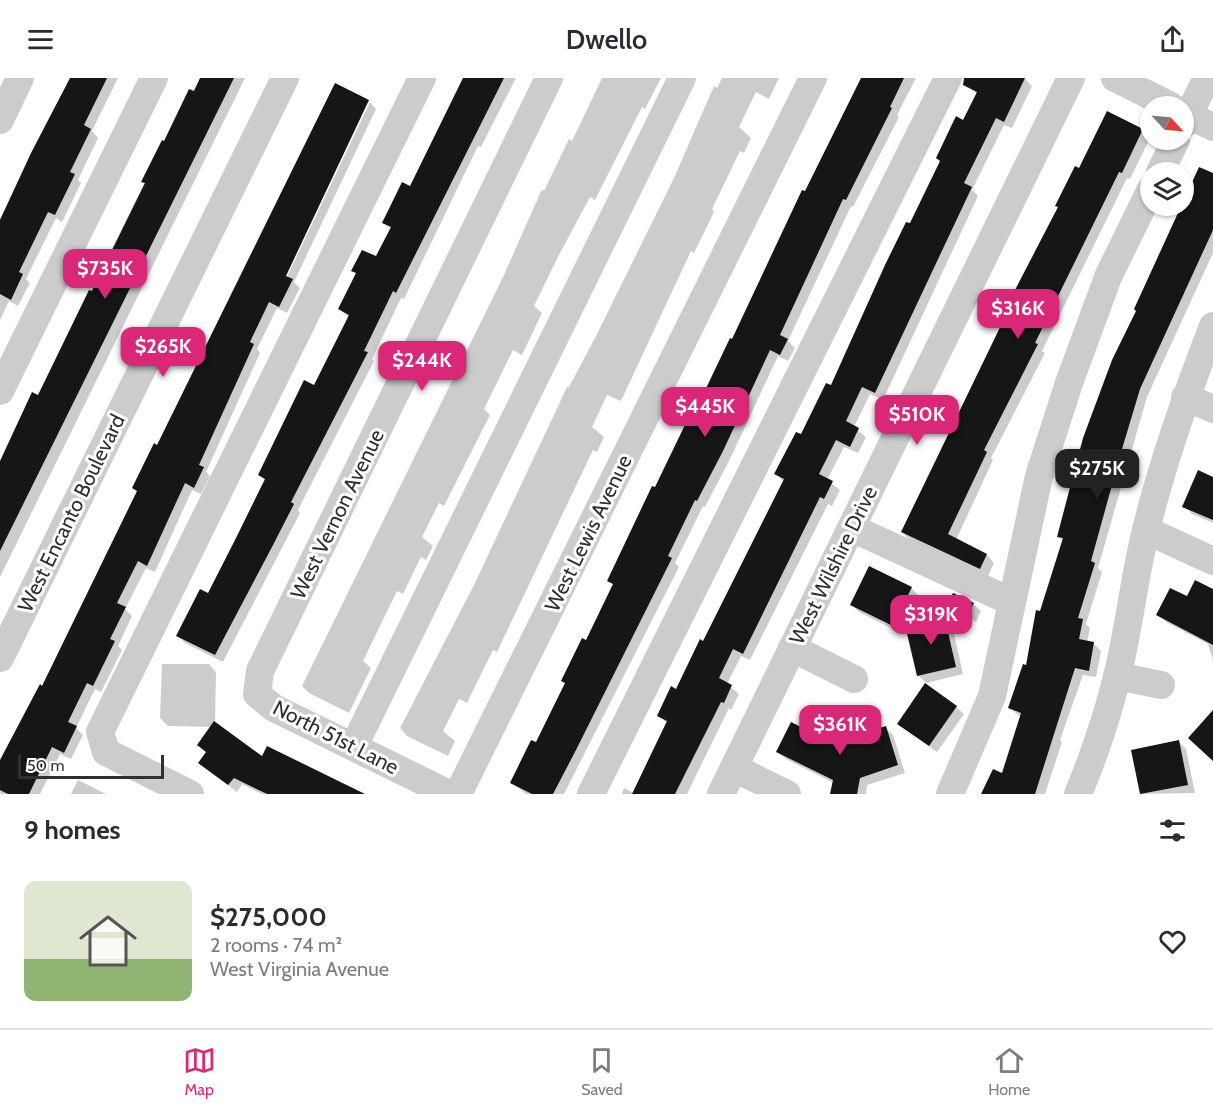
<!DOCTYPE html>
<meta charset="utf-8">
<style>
:root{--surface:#fff;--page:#f7f7f7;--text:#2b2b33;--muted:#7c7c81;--line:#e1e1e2;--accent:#db2777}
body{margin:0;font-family:Cabin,sans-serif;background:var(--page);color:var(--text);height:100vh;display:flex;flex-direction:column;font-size:22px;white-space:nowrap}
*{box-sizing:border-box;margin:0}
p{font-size:20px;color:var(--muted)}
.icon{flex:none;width:33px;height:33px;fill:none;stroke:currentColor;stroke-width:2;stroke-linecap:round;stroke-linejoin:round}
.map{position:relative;height:716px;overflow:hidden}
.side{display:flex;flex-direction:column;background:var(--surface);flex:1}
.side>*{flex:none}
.needle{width:39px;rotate:116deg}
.tools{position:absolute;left:1140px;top:18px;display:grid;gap:12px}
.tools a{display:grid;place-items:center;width:54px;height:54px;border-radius:50%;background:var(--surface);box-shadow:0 2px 4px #0004;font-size:30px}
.scale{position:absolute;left:18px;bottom:15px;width:146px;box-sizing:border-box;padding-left:6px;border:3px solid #2f2f2f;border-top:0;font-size:16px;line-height:21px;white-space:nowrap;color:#2f2f2f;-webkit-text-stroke:4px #fff;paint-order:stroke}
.price{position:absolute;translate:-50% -51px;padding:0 14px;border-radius:12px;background:var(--accent);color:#fff;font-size:20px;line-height:39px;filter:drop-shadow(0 2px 3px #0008)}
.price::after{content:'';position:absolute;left:50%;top:36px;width:18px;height:14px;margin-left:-9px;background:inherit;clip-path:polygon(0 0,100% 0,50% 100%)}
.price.current{background:#222;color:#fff}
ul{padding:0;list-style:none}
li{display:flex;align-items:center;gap:18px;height:150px;padding:0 24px}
li span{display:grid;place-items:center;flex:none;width:168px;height:120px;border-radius:12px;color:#555}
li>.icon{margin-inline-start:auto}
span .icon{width:72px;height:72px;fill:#fffc;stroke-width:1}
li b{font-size:26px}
h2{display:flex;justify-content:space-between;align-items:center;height:72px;padding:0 24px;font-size:26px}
header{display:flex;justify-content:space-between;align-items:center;height:78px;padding:0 24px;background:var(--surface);font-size:27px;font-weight:600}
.tab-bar{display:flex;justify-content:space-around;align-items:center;height:84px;border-top:2px solid var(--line);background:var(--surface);font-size:16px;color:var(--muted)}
.tab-bar a{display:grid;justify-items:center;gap:3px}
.tab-bar .current{color:var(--accent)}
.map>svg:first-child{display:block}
</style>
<header><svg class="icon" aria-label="menu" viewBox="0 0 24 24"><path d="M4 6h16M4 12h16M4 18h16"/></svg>Dwello<svg class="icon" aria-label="share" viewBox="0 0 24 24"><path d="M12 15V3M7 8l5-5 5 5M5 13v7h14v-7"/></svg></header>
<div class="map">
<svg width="1213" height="716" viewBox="0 0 1213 716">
<rect width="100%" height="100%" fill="#fff"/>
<!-- shadow -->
<g fill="#0003">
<polygon points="72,0 118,0 92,53 98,60 78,102 81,105 62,144 56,140 26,201 30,205 18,228 9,223 0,242 0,141"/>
<polygon points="201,0 245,0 0,499 0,385 39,319 164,65"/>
<polygon points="463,0 516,0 481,69 478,68 404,221 401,220 372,281 374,283 298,432 300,435 223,584 185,565 178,558 208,517 266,403 260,397 315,309 349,240 340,231 357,196 353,193 377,180 391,151 384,144 411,110"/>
<polygon points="602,0 661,0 645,31 642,29 595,122 590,119 559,177 534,228 542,235 522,277 513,272 484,331 490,337 444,428 439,425 422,459 433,468 426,482 421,479 403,516 397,513 363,583 371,590 349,635 309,615 302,608 503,199 542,111 544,113 569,61 572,63"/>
<polygon points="722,0 779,0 769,21 756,14 739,49 751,60 744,75 740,73 712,131 714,134 694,175 691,173 621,323 607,317 592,349 604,359 597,374 593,372 497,574 493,572 467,625 459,621 443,653 455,663 448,678 407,658 400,650 474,507 567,309 569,309 596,258 674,100 714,8 717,10"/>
<polygon points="862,0 916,0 897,37 899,39 853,129 851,128 788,263 795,270 788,283 778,278 730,381 705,429 703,428 675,485 679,489 564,716 526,716 512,705 536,666 614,507 609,502 733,263"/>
<polygon points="972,0 1024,0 1032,8 1012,50 1004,47 972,112 978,118 883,322 870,316 854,349 866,359 858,375 844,369 827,402 840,412 832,428 828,426 750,582 741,578 727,606 739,616 731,632 729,630 687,716 622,716 624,710 634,715 666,645 659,637 677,613 703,565 784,404 776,396 832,309 964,44 977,16 968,8"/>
<polygon points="336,7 369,24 367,24 281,204 284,205 370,24 376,31 294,204 300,210 287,235 277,230 257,271 260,275 206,394 210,398 201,416 192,412 155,494 146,490 125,531 132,538 118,568 122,572 101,614 95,611 76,650 83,657 71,681 60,676 40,716 2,716 0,715 0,687 40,608 43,610 138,415 134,410 155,367 158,369"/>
<polygon points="1143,52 1150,60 1130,101 1127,100 1042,273 1045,275 991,380 993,382 956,462 987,477 994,485 988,498 910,462 902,454 1080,92"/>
<polygon points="1213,97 1213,175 1147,319 1098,490 1102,494 1086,546 1090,550 1087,564 1093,565 1101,573 1096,599 1083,597 1060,662 1062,664 1045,716 983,716 994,693 1003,697 1021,639 1009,630 1027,589 1063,463 1058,458"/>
<polygon points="1213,400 1213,445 1192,436 1184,428"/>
<polygon points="911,510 919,518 901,555 859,534 852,527"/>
<polygon points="1213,513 1213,582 1208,566 1166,544 1158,536 1187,520"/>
<polygon points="973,526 981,533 976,544 957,534 949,527"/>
<polygon points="944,539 952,547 963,596 926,605 918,597"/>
<polygon points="162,586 209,586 216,594 215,646 263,681 268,670 361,716 262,716 242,706 237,714 200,685 207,675 199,667 212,649 168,648 160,640"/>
<polygon points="956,629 964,636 937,674 899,646"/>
<polygon points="886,650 893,657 905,695 867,707 866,716 832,716 834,705 786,681 778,674 832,666"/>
<polygon points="1179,664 1186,671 1195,715 1141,716 1133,673"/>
<polygon points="78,702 106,716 71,716"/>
</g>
<!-- building -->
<g fill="#161616">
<polygon points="70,0 107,0 84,47 91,51 70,94 75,96 55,137 48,134 19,194 23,196 11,222 0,216 0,142 31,75"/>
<polygon points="200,0 234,0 0,473 0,383 32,314 38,317 89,212 92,213 145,105 141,104 162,62 164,63 189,11 194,13"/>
<polygon points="463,0 504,0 396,215 393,213 364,273 368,274 291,424 294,426 272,469 215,577 176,558 200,511 208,515 235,462 265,401 258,397 304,302 314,307 349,237 338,231 356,195 351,193 362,172 376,178 391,149 382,145 402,104 410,108"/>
<polygon points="861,0 904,0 890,29 892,30 846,122 843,121 780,257 788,261 780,277 770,272 723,373 697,423 695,422 668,478 672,480 576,672 553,716 532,716 510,705 531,662 536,664 565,605 561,603 582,560 586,562 613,506 607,503 652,408 655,409 697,322 700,323 730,260 732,261 802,112 805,113"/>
<polygon points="964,0 1025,0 1004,44 996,40 964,105 972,109 875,315 862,309 846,343 859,350 850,369 836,362 819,396 833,403 824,421 820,419 743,576 733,571 719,600 732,607 724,625 721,624 675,716 632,716 667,643 657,638 671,608 676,611 700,561 703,563 784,401 774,396 796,354 801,356 826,305 831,307 885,187 906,144 910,145 940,83 936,80 956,38 963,42 977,14 963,7"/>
<polygon points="335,5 369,22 286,198 293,201 279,229 269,224 250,264 254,266 199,387 204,389 194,410 185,405 147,488 138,483 117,525 126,529 110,561 115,563 93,608 87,605 68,644 77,648 64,675 52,669 29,716 8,716 0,712 0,682 40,606 42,608 137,413 132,410 154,365 157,367"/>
<polygon points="1107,33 1143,51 1122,95 1119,94 1035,265 1038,266 984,372 987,374 948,456 987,476 980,491 901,454 1005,239 1002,237 1058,129 1055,128 1075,88 1079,90"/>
<polygon points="1199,89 1213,95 1213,152 1140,311 1122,371 1091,483 1095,485 1078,540 1083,541 1079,561 1094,564 1089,593 1075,590 1035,716 981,716 993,691 1002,695 1021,635 1008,630 1023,586 1026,587 1036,532 1040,533 1063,460 1057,459 1083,360 1112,282 1136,233 1134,231"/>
<polygon points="1198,392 1213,399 1213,442 1182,429"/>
<polygon points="869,488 912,509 893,548 850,527"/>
<polygon points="1195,502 1213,511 1213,567 1156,537 1170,510 1187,518"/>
<polygon points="953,515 974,525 968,537 947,527"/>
<polygon points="944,537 956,589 917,598 905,547"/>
<polygon points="925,605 957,628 929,668 897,646"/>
<polygon points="1213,632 1213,683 1188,660"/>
<polygon points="214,643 262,678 267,668 365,716 267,716 234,700 228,707 198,685 206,674 197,667"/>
<polygon points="791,644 833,665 886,648 898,687 860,700 857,716 830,716 833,702 776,674"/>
<polygon points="1179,662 1188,707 1140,716 1131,672"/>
</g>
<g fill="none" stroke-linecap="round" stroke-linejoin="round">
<!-- minor -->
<g stroke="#ccc" stroke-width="28">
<polyline points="1115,0 1171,28"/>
<polyline points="1184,35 1213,49"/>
<polyline points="0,42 20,0"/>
<polyline points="1184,46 1207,0"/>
<polyline points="1160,94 1176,62"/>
<polyline points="0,313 154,0"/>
<polyline points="1185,319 1213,331"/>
<polyline points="852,450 1012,524"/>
<polyline points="1146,452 1213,483"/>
<polyline points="792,570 854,601"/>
<polyline points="0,580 285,0"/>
<polyline points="1117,598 1161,607"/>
<polyline points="354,668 682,0"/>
<polyline points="734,690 787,716"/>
<polyline points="190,716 106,674 100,654 422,0"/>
<polyline points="449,716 274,630 257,616 260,593 549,0"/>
<polyline points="458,716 813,0"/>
<polyline points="591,716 948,0"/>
<polyline points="721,716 1071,0"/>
<polyline points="950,716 992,618 1039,398 1069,305 1108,199 1150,113"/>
<path d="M1078 716C1094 678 1107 639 1117 599 1129 551 1134 500 1146 452 1163 382 1187 315 1213 248"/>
</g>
</g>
<g text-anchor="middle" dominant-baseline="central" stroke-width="6" stroke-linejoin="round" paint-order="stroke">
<!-- street labels -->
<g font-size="21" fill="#2f2f2f" stroke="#fff">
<text transform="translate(71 435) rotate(-64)">West Encanto Boulevard</text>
<text transform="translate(337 436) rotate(-64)">West Vernon Avenue</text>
<text transform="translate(588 455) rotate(-64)">West Lewis Avenue</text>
<text transform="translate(833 487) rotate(-64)">West Wilshire Drive</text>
<text transform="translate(336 659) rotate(27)">North 51st Lane</text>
</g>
</g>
</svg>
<div class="tools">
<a><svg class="needle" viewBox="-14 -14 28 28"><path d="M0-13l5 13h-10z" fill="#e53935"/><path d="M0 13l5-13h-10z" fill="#7c7c81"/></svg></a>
<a><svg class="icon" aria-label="layers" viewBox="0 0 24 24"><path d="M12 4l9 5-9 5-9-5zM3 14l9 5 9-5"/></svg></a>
</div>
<div class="scale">50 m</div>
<b class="price" style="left:105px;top:222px">$735K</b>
<b class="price" style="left:1018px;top:262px">$316K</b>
<b class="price" style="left:163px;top:300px">$265K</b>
<b class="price" style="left:422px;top:314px">$244K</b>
<b class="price" style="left:705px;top:360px">$445K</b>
<b class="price" style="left:917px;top:368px">$510K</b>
<b class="price current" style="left:1097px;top:422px">$275K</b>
<b class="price" style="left:931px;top:568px">$319K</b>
<b class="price" style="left:840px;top:678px">$361K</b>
</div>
<section class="side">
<h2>9 homes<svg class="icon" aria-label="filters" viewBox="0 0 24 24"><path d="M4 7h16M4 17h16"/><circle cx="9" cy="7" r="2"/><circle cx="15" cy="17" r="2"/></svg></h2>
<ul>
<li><span style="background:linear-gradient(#dfe7d0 65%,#8fb573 0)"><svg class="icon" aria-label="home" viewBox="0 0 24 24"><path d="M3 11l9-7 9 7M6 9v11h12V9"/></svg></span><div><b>$275,000</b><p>2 rooms · 74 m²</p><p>West Virginia Avenue</p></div><svg class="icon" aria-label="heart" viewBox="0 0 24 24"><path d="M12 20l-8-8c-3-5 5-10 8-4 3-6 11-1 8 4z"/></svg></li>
</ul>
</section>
<nav class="tab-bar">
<a class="current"><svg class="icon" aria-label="map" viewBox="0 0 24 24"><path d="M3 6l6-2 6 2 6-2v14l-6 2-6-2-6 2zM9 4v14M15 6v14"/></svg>Map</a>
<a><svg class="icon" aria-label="saved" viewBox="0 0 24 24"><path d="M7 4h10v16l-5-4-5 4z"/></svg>Saved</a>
<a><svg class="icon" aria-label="home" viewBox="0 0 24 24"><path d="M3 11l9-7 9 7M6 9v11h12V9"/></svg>Home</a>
</nav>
